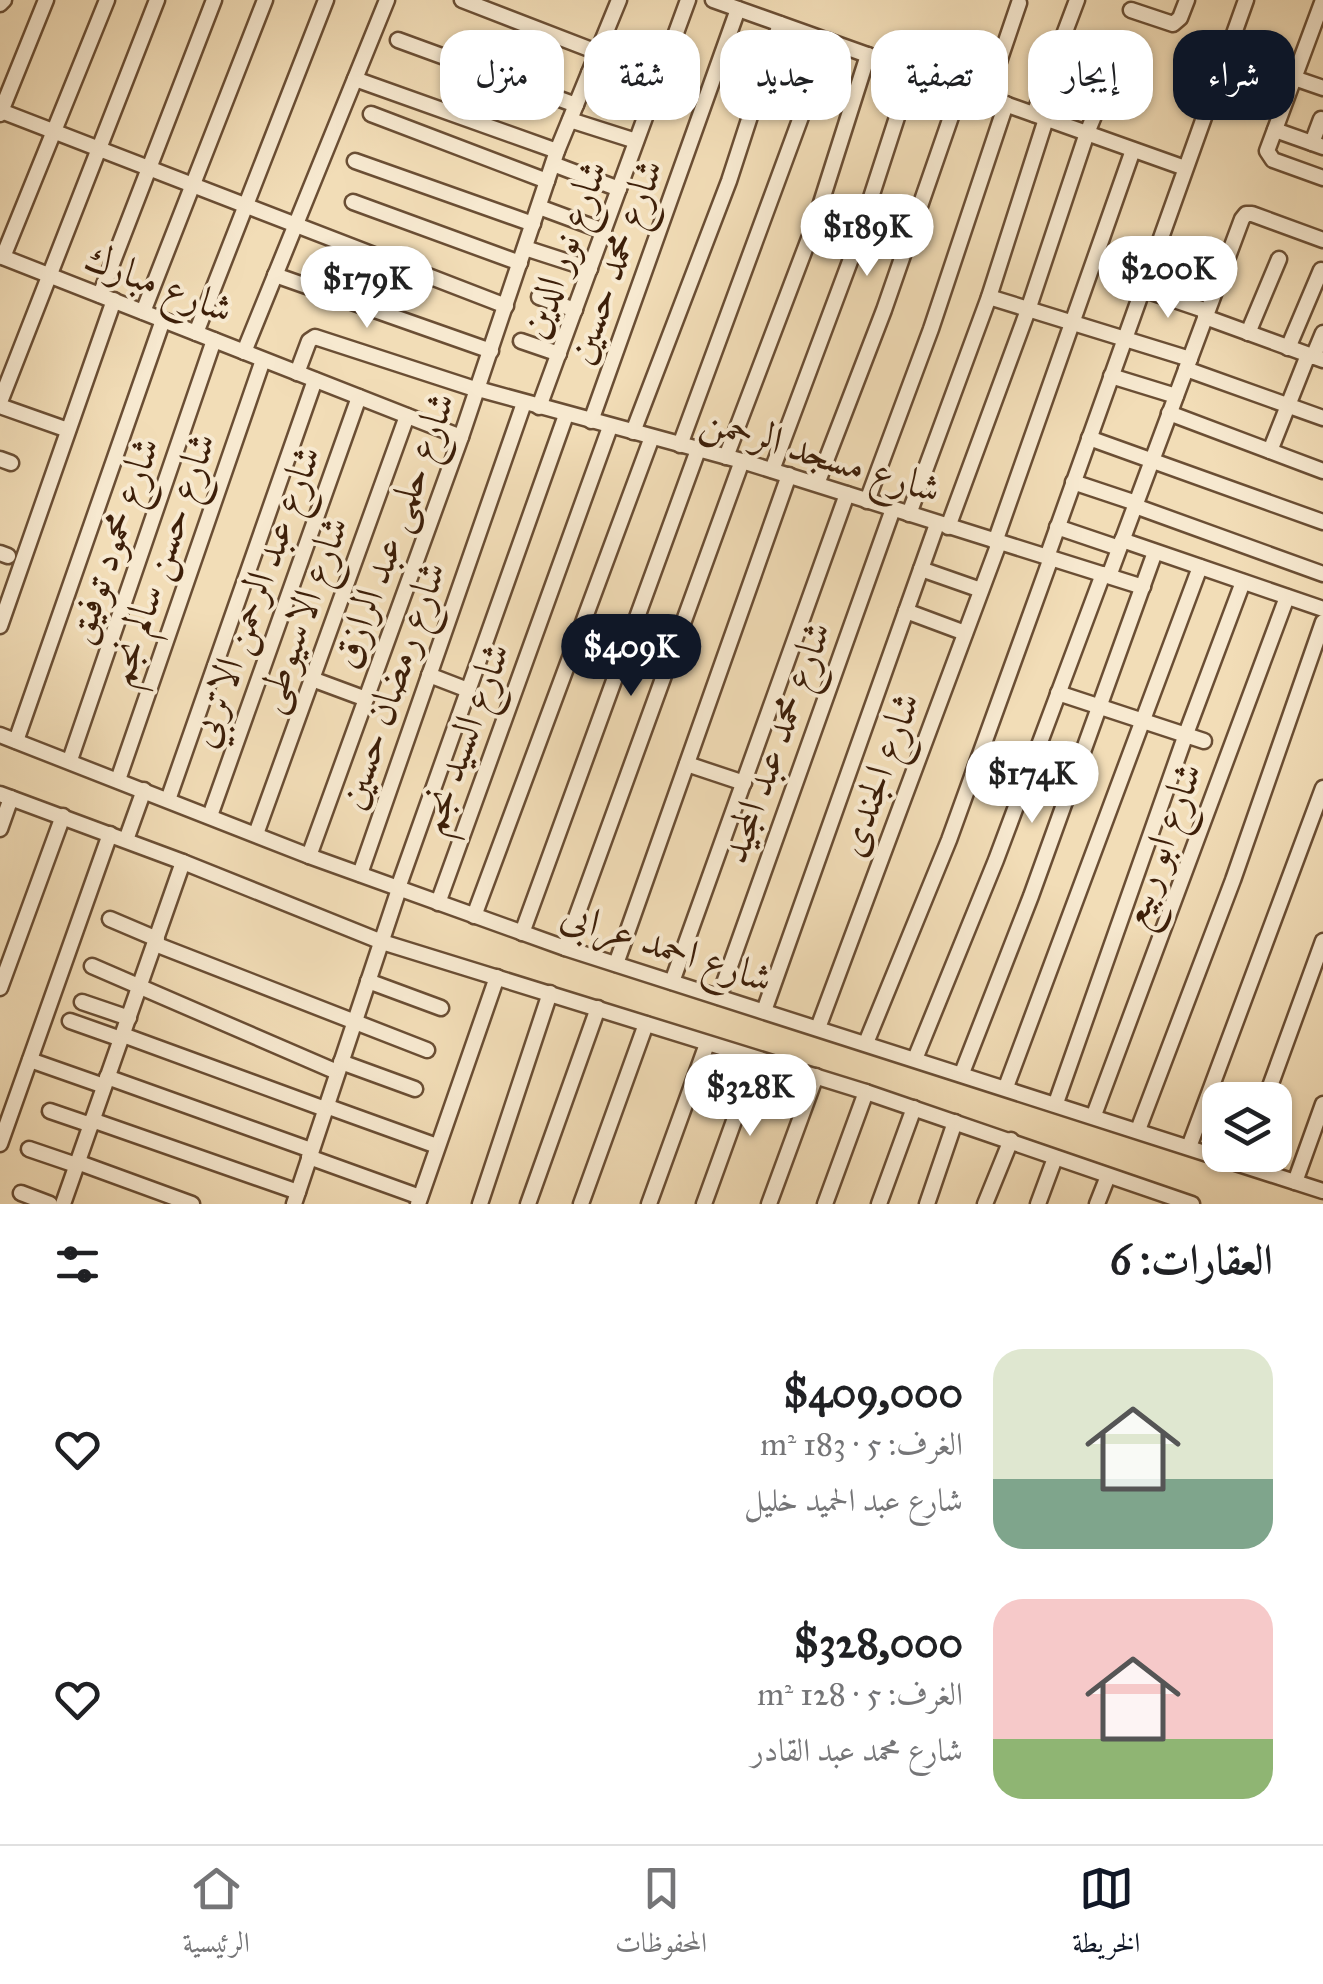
<!DOCTYPE html>
<html lang="ar">
<meta charset="utf-8">
<style>
:root{--surface:#fff;--page:#f6f6f6;--text:#202124;--muted:#757577;--line:#e0e0e0;--accent:#111827}
body{margin:0;font-family:"IM FELL Great Primer",Amiri,serif;background:var(--page);color:var(--text);direction:rtl;height:100vh;display:flex;flex-direction:column;font-size:38px;white-space:nowrap}
*{box-sizing:border-box;margin:0}
p{font-size:32px;color:var(--muted)}
.icon{flex:none;width:55px;height:55px;fill:none;stroke:currentColor;stroke-width:2;stroke-linecap:round;stroke-linejoin:round}
.map{position:relative;height:1204px;overflow:hidden;direction:ltr}
.details{display:flex;flex-direction:column;background:var(--surface);flex:1}
.details>*{flex:none}
.banner{position:absolute;left:30px;top:30px;width:1265px;height:90px;direction:rtl;display:flex;gap:20px}
.buttons{position:absolute;left:1202px;top:1082px;display:grid;gap:20px}
.buttons a{display:grid;place-items:center;width:90px;height:90px;border-radius:20px;background:var(--surface);box-shadow:0 2px 8px #0004;font-size:50px}
.price{position:absolute;translate:-50% -85px;padding:0 22px;border-radius:35px;background:#fff;color:#222;font-size:32px;line-height:65px;filter:drop-shadow(0 2px 5px #0008)}
.price::after{content:'';position:absolute;left:50%;top:60px;width:30px;height:22px;margin-left:-15px;background:inherit;clip-path:polygon(0 0,100% 0,50% 100%)}
.price.selected{background:var(--accent);color:#fff}
ul{padding:0;list-style:none}
li{display:flex;align-items:center;gap:30px;height:250px;padding:0 50px}
li span{display:grid;place-items:center;flex:none;width:280px;height:200px;border-radius:30px;color:#555}
li>.icon{margin-inline-start:auto}
span .icon{width:120px;height:120px;fill:#fffc;stroke-width:1}
li b{font-size:42px}
h2{display:flex;justify-content:space-between;align-items:center;height:120px;padding:0 50px;font-size:42px}
.tag{padding:0 35px;border-radius:30px;background:var(--surface);box-shadow:0 2px 8px #0004;font-size:35px;line-height:90px}
.tag.selected{background:var(--accent);color:#fff}
.menu{display:flex;justify-content:space-around;align-items:center;height:140px;border-top:2px solid var(--line);background:var(--surface);font-size:28px;color:var(--muted)}
.menu a{display:grid;justify-items:center;gap:5px}
.menu .selected{color:var(--accent)}
.map>svg:first-child{display:block}
</style>
<div class="map">
<svg width="1323" height="1204" viewBox="0 0 1323 1204">
<rect width="100%" height="100%" fill="#f2ddb7"/>
<filter id="stains"><feTurbulence type="fractalNoise" baseFrequency=".002" numOctaves="4"/><feColorMatrix values="0 0 0 0 .2 0 0 0 0 .09 0 0 0 0 .02 0 0 0 .5 -.17"/></filter>
<radialGradient id="worn" r=".72"><stop offset=".6" stop-color="#630" stop-opacity="0"/><stop offset="1" stop-color="#630" stop-opacity=".3"/></radialGradient>
<g fill="none" stroke-linecap="round" stroke-linejoin="round">
<defs>
<g id="minor">
<polyline points="462,0 597,52"/>
<polyline points="713,0 1185,168"/>
<polyline points="1323,0 1267,151 1273,160 1323,178"/>
<polyline points="0,4 4,0"/>
<polyline points="1131,10 1173,24 1180,18 1187,0"/>
<polyline points="398,40 576,105"/>
<polyline points="589,73 654,94"/>
<polyline points="1294,78 1323,88"/>
<polyline points="355,79 557,151"/>
<polyline points="987,97 1019,3"/>
<polyline points="1,111 506,306"/>
<polyline points="0,114 46,0"/>
<polyline points="371,114 547,181"/>
<polyline points="1034,114 1077,0"/>
<polyline points="570,120 636,141"/>
<polyline points="1275,130 1323,147"/>
<polyline points="1312,143 1321,119"/>
<polyline points="355,161 533,224"/>
<polyline points="553,164 619,189"/>
<polyline points="353,202 520,263"/>
<polyline points="539,207 604,231"/>
<polyline points="525,248 590,269"/>
<polyline points="0,256 461,437"/>
<polyline points="3,257 107,0"/>
<polyline points="275,275 491,351"/>
<polyline points="1142,289 1207,311"/>
<polyline points="100,295 214,0"/>
<polyline points="539,297 575,310"/>
<polyline points="989,297 1190,359"/>
<polyline points="143,312 265,0"/>
<polyline points="1205,317 1323,360"/>
<polyline points="196,333 326,0"/>
<polyline points="1248,333 1279,259"/>
<polyline points="521,341 559,354"/>
<polyline points="1288,348 1321,270"/>
<polyline points="244,352 387,0"/>
<polyline points="1313,357 1323,333"/>
<polyline points="1186,369 1323,418"/>
<polyline points="297,373 309,341 315,337 478,390"/>
<polyline points="1111,376 1176,396"/>
<polyline points="478,389 742,461 1143,587"/>
<polyline points="0,402 157,0"/>
<polyline points="0,406 68,430"/>
<polyline points="539,407 688,0"/>
<polyline points="1169,413 1323,471"/>
<polyline points="591,421 738,9"/>
<polyline points="633,432 729,181 780,24"/>
<polyline points="1089,438 1323,522"/>
<polyline points="680,445 829,41"/>
<polyline points="1270,451 1308,355"/>
<polyline points="726,457 813,228 868,55"/>
<polyline points="0,459 11,463"/>
<polyline points="772,470 852,256 912,71"/>
<polyline points="1073,482 1136,503"/>
<polyline points="817,484 884,310 961,88"/>
<polyline points="867,501 931,329 1006,104"/>
<polyline points="1135,506 1323,574"/>
<polyline points="909,514 989,297 1046,119"/>
<polyline points="948,527 1028,310 1087,133 1114,67"/>
<polyline points="1057,527 1119,548"/>
<polyline points="1122,540 1323,609"/>
<polyline points="995,542 1133,150"/>
<polyline points="0,553 8,556"/>
<polyline points="1047,557 1246,0"/>
<polyline points="921,569 981,590"/>
<polyline points="1109,576 1242,219 1246,214 1252,214 1323,240"/>
<polyline points="906,611 965,633"/>
<polyline points="0,626 114,300"/>
<polyline points="429,675 468,690"/>
<polyline points="312,679 366,699"/>
<polyline points="1058,693 1204,741"/>
<polyline points="0,735 309,856 565,948 1323,1191"/>
<polyline points="16,741 163,320"/>
<polyline points="70,760 214,340"/>
<polyline points="687,764 744,783"/>
<polyline points="118,780 263,360"/>
<polyline points="0,794 183,862 382,942 866,1092 1192,1204"/>
<polyline points="168,800 315,380"/>
<polyline points="210,816 359,397"/>
<polyline points="0,829 11,798"/>
<polyline points="256,834 407,416"/>
<polyline points="126,840 144,790"/>
<polyline points="309,856 461,437 557,151 619,0"/>
<polyline points="360,874 524,403"/>
<polyline points="398,888 566,415"/>
<polyline points="438,903 610,427"/>
<polyline points="474,916 652,437"/>
<polyline points="110,919 157,939"/>
<polyline points="522,933 698,450"/>
<polyline points="155,944 427,1050"/>
<polyline points="565,948 742,461"/>
<polyline points="616,964 789,475"/>
<polyline points="92,966 337,1072"/>
<polyline points="368,981 441,1008"/>
<polyline points="672,982 847,494"/>
<polyline points="0,988 63,816"/>
<polyline points="719,997 893,509"/>
<polyline points="82,1002 129,1018"/>
<polyline points="764,1011 937,524"/>
<polyline points="70,1021 121,1039"/>
<polyline points="818,1028 999,543"/>
<polyline points="123,1035 325,1109"/>
<polyline points="866,1043 949,840 1051,558"/>
<polyline points="915,1059 996,860 1103,574"/>
<polyline points="30,1060 104,1086"/>
<polyline points="341,1062 415,1089"/>
<polyline points="962,1073 1031,896 1155,552"/>
<polyline points="107,1077 311,1150"/>
<polyline points="1006,1087 1200,567"/>
<polyline points="1265,1100 1323,941"/>
<polyline points="1056,1103 1186,734 1243,582"/>
<polyline points="326,1106 437,1146"/>
<polyline points="50,1111 91,1125"/>
<polyline points="1094,1115 1287,597"/>
<polyline points="92,1120 298,1192"/>
<polyline points="1138,1130 1233,880 1323,622"/>
<polyline points="0,1144 110,834"/>
<polyline points="1189,1147 1323,788"/>
<polyline points="29,1149 76,1165"/>
<polyline points="309,1157 420,1197"/>
<polyline points="77,1162 192,1204"/>
<polyline points="1295,1182 1323,1104"/>
<polyline points="21,1193 50,1204"/>
<polyline points="63,1204 183,862"/>
<polyline points="294,1204 399,889"/>
<polyline points="418,1204 497,977"/>
<polyline points="480,1204 550,993"/>
<polyline points="528,1204 598,1008"/>
<polyline points="581,1204 646,1024"/>
<polyline points="649,1204 707,1044"/>
<polyline points="704,1204 756,1060"/>
<polyline points="769,1204 816,1076"/>
<polyline points="825,1204 866,1092"/>
<polyline points="879,1204 914,1108"/>
<polyline points="927,1204 955,1122"/>
<polyline points="985,1204 1011,1140"/>
<polyline points="1038,1204 1055,1158"/>
<polyline points="1097,1204 1108,1176"/>
</g>
</defs>
<!-- minor casing -->
<use href="#minor" stroke="#6a4e34" stroke-width="19"/>
<!-- minor -->
<use href="#minor" stroke="#f7e9d0" stroke-width="14"/>
</g>
<g text-anchor="middle" dominant-baseline="central" stroke-width="8" stroke-linejoin="round" paint-order="stroke">
<!-- street labels -->
<g font-size="40" fill="#3d1f09" stroke="#f7e9d0">
<text transform="translate(563 249) rotate(-70)">شارع نور الدين</text>
<text transform="translate(614 261) rotate(-70)">شارع محمد حسين</text>
<text transform="translate(159 283) rotate(21)">شارع مبارك</text>
<text transform="translate(821 454) rotate(17)">شارع مسجد الرحمن</text>
<text transform="translate(393 530) rotate(-70)">شارع حلمى عبد الرازق</text>
<text transform="translate(112 540) rotate(-71)">شارع محمود توفيق</text>
<text transform="translate(160 559) rotate(-71)">شارع حسن سالم نجم</text>
<text transform="translate(254 596) rotate(-70)">شارع عبد الرحمن الاتربي</text>
<text transform="translate(301 614) rotate(-70)">شارع الاسيوطى</text>
<text transform="translate(391 685) rotate(-71)">شارع رمضان حسين</text>
<text transform="translate(463 738) rotate(-70)">شارع السيد نجم</text>
<text transform="translate(775 742) rotate(-70)">شارع محمد عبد المجيد</text>
<text transform="translate(878 774) rotate(-70)">شارع الجندى</text>
<text transform="translate(1160 845) rotate(-70)">شارع ابو ربيع</text>
<text transform="translate(667 946) rotate(18)">شارع احمد عرابى</text>
</g>
</g>
<rect width="100%" height="100%" filter="url(#stains)"/>
<rect width="100%" height="100%" fill="url(#worn)"/>
</svg>
<div class="buttons">
<a><svg class="icon" aria-label="layers" viewBox="0 0 24 24"><path d="M12 4l9 5-9 5-9-5zM3 14l9 5 9-5"/></svg></a>
</div>
<b class="price" style="left:867px;top:279px">$189K</b>
<b class="price" style="left:1168px;top:321px">$200K</b>
<b class="price" style="left:367px;top:331px">$179K</b>
<b class="price selected" style="left:631px;top:699px">$409K</b>
<b class="price" style="left:1032px;top:826px">$174K</b>
<b class="price" style="left:750px;top:1139px">$328K</b>
<div class="banner">
<a class="tag selected">شراء</a>
<a class="tag">إيجار</a>
<a class="tag">تصفية</a>
<a class="tag">جديد</a>
<a class="tag">شقة</a>
<a class="tag">منزل</a>
</div>
</div>
<section class="details">
<h2>العقارات: 6<svg class="icon" aria-label="filters" viewBox="0 0 24 24"><path d="M4 7h16M4 17h16"/><circle cx="9" cy="7" r="2"/><circle cx="15" cy="17" r="2"/></svg></h2>
<ul>
<li><span style="background:linear-gradient(#dfe7d0 65%,#7fa58c 0)"><svg class="icon" aria-label="home" viewBox="0 0 24 24"><path d="M3 11l9-7 9 7M6 9v11h12V9"/></svg></span><div><b>$409,000</b><p>الغرف: 5 · 183 m²</p><p>شارع عبد الحميد خليل</p></div><svg class="icon" aria-label="heart" viewBox="0 0 24 24"><path d="M12 20l-8-8c-3-5 5-10 8-4 3-6 11-1 8 4z"/></svg></li>
<li><span style="background:linear-gradient(#f6c9c9 70%,#8fb573 0)"><svg class="icon" aria-label="home" viewBox="0 0 24 24"><path d="M3 11l9-7 9 7M6 9v11h12V9"/></svg></span><div><b>$328,000</b><p>الغرف: 5 · 128 m²</p><p>شارع محمد عبد القادر</p></div><svg class="icon" aria-label="heart" viewBox="0 0 24 24"><path d="M12 20l-8-8c-3-5 5-10 8-4 3-6 11-1 8 4z"/></svg></li>
</ul>
</section>
<nav class="menu">
<a class="selected"><svg class="icon" aria-label="map" viewBox="0 0 24 24"><path d="M3 6l6-2 6 2 6-2v14l-6 2-6-2-6 2zM9 4v14M15 6v14"/></svg>الخريطة</a>
<a><svg class="icon" aria-label="saved" viewBox="0 0 24 24"><path d="M7 4h10v16l-5-4-5 4z"/></svg>المحفوظات</a>
<a><svg class="icon" aria-label="home" viewBox="0 0 24 24"><path d="M3 11l9-7 9 7M6 9v11h12V9"/></svg>الرئيسية</a>
</nav>
